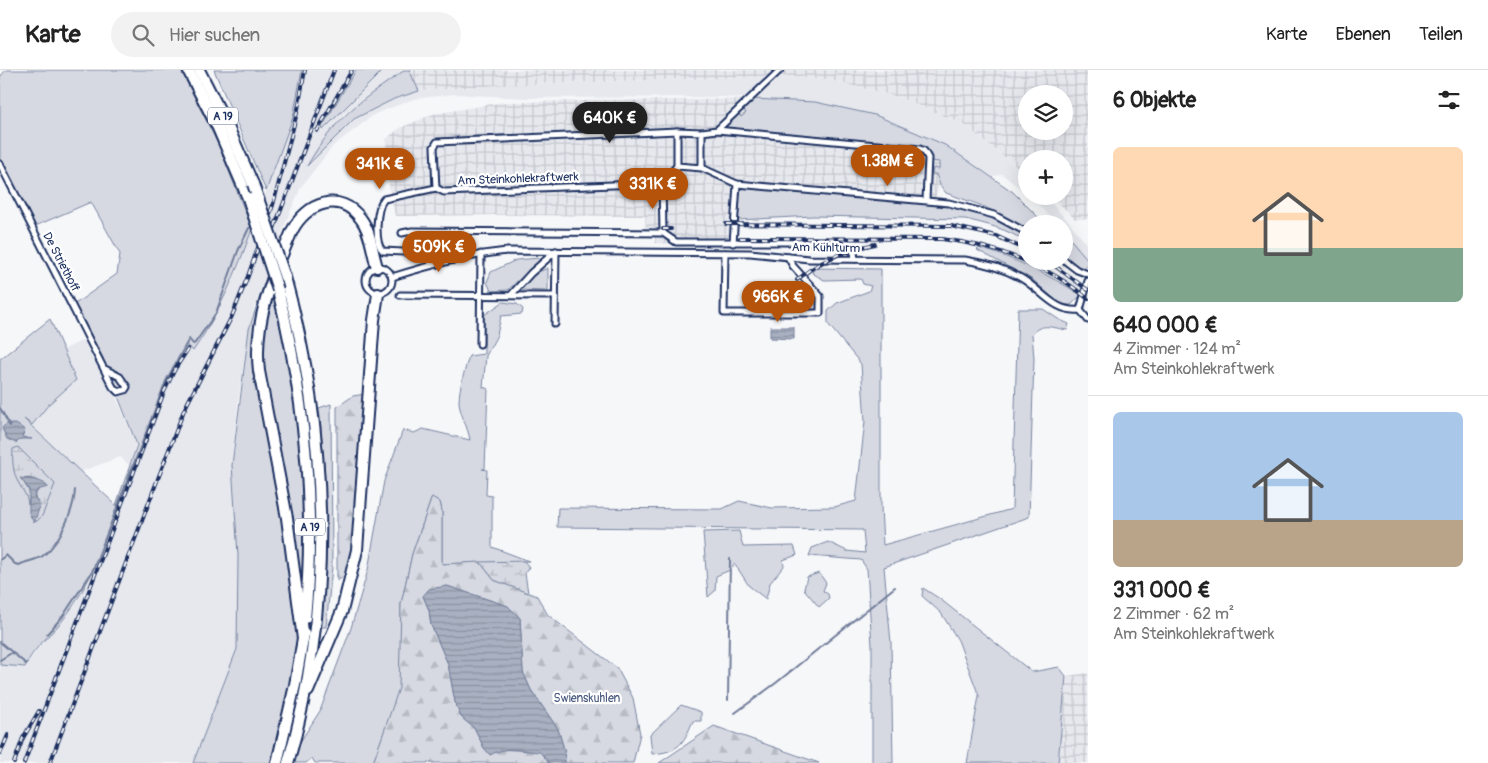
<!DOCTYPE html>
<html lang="de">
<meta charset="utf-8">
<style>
:root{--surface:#fff;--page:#f2f2f2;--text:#222;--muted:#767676;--line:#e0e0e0;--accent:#b45309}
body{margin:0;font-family:Pangolin,sans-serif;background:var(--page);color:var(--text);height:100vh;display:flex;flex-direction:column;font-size:19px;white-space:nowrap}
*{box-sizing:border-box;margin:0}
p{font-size:16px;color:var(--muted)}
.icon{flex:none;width:28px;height:28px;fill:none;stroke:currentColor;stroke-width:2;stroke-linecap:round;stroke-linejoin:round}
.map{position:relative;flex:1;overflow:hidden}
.drawer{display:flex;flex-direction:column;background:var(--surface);width:400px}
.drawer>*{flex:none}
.controls{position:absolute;left:1018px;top:15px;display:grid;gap:10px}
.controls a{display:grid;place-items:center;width:55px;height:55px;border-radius:50%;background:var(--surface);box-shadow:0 5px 20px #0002;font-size:25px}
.price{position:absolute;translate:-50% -42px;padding:0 11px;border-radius:18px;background:var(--accent);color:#fff;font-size:16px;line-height:32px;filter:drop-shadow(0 1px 2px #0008)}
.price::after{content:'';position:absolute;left:50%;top:30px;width:15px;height:11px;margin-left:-8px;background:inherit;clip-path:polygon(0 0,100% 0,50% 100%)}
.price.current{background:#222;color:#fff}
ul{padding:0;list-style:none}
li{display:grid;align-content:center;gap:10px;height:265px;padding:0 25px}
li+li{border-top:1px solid var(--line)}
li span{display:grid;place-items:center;height:155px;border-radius:8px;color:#555}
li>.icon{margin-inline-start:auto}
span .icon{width:90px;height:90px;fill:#fffc;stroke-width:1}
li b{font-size:21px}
h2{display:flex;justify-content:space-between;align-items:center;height:60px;padding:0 25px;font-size:21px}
header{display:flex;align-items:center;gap:30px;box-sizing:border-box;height:70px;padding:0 25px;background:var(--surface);border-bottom:1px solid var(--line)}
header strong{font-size:24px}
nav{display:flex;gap:28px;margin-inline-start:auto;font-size:18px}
.search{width:350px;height:45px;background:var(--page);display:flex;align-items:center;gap:12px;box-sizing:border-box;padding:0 18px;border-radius:28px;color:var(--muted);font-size:19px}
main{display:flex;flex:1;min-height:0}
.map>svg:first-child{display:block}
</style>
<header>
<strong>Karte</strong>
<div class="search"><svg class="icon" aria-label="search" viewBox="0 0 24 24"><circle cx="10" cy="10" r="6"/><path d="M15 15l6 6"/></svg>Hier suchen</div>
<nav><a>Karte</a><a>Ebenen</a><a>Teilen</a></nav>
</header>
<main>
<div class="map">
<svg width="1088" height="693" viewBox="0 0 1088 693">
<defs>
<pattern id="industrial-grid" width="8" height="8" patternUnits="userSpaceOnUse" patternTransform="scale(1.25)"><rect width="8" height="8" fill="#e6e8ee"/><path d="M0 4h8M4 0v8" fill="none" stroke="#c5c7ce"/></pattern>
<pattern id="forest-firs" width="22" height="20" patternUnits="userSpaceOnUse" patternTransform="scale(1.25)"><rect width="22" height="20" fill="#d6d9e2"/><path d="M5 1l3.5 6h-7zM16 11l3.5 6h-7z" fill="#b7bbc4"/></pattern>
<pattern id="wetland-marsh" width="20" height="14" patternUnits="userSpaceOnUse" patternTransform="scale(1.25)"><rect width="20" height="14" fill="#d6d9e2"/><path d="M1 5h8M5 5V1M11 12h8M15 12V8" fill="none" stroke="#b7bbc4"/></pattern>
<pattern id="water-rules" width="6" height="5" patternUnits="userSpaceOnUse" patternTransform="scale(1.25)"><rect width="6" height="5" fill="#a9b0c1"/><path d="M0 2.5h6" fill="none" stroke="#8990a0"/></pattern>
</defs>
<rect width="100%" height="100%" fill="#f6f7f9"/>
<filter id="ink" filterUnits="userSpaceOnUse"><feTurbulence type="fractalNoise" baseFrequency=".02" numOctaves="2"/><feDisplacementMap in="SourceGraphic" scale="10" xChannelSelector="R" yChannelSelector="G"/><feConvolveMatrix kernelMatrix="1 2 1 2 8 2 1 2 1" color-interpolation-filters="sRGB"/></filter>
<g filter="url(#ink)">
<!-- built -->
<g fill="#e6e8ee">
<polygon points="302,0 352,0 323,59 383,0 405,0 343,45 308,97 336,65 354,49 394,29 419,21 500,15 774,6 829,10 898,27 963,54 1018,98 1026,107 1026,123 1002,104 992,107 945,75 875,45 815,32 723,27 526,28 454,24 414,29 375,44 333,76 301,117 286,152 254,237 249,259 238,333 232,395 238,485 237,579 193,693 0,693 0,595 25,597 39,577 66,547 90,510 167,310 188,274 193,280 213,251 223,226 236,203 293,47"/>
<polygon points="1030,126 1044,126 1069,152 1088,176 1088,190 1064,162 1064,154 1057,154"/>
<polygon points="1068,201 1088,219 1088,230 1059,210"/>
<polygon points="85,269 116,327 136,374 130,396 120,387 80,402 32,355 49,334 76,310 63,280"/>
</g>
<!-- industrial -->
<g fill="url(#industrial-grid)" fill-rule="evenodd">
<path d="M412 0H1088V149H1075L1052 126H1064V89H1026V104L963 54 898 27 829 10 774 6 500 15 419 21 409 2ZM1026 24H1064V61H1026Z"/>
<polygon points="752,29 815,32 875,45 945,75 940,115 933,133 743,118 740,120 736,176 655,173 655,166 646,165 645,146 503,145 395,146 389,118 386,69 400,58 433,44 504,32"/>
<polygon points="1088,603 1088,693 1058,693 1066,606"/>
</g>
<!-- grass -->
<g fill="#d6d9e2" stroke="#7884a0">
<path d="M6 0H181L219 76 252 159C237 201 219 244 193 281L188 275 167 310 138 387 131 397 119 436H116L118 439C104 478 91 512 66 546 54 563 33 577 25 597L0 595V289L50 249 76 310 49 334 32 355 24 349 116 435 137 375 103 288 75 234 117 204 120 184 91 132 33 157 0 91V7Z"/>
<polygon points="214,0 302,0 293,47 266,121"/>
<polygon points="356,0 383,0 323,60 322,57"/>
<path d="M405 0H412L410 2 419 21 394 29 354 49 307 96C335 47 359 32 405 0Z"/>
<polygon points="752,29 815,32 875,45 945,75 1013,122 1042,151 1051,149 1048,154 1026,154 1026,158 983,136 946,123 940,115 936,104 932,104 933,98 939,99 939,92 931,91 928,80 922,76 725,59 723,57 737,42 741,47 746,43 744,40 739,41"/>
<path d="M743 118 942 134 977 141 1026 164V172C1008 159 986 154 965 149L813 146 738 150 740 120Z"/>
<polygon points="1066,164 1088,190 1087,195 1083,198 1077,196 1064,184"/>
<path d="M979 178C1015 188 1049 205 1081 225L1071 235 1060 234 1033 210 977 180Z"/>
<polygon points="539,188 539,191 508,220 491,221 487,212 491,202 516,190"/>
<polygon points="548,198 548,221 519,220 531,205"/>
<path d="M814 198 881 199V437L883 475 1012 439 1018 239H1043L1058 249 1069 254 1067 260C1054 258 1041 252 1032 264L1034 288 1029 447 884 497 891 573 893 693H872V576L867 499 861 490 809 486 812 478 828 472 847 481 865 483 863 460 557 457 558 438 722 439 739 431 772 438 834 437 856 431 865 351 861 294 828 254V241L837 233 869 221 871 216 863 214 861 209 824 210 812 203Z"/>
<path d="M267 204C311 362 318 534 270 693H193L237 579 238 485 232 395 249 259Z"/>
<path d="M503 232 517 234 523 239 522 244 501 246 497 265 486 286 483 317 488 319 485 399H482L487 400 486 425 492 426V477L529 491 442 494V441L440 432 432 427 412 484 401 534 400 618 373 693H315L312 688 306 693H294L300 672 320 641 351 558 368 500 384 411 403 360 414 363 423 359 470 370C468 357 460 345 459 332 459 317 465 300 469 286L484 284V245Z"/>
<path d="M331 334 332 497 326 557H321C329 484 327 411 319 338Z"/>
<polygon points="739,461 743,477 794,476 797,485 783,490 784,496 770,513 766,529 749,516 735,494 730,500 716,506 715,521 708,527 703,462"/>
<polygon points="819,503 826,513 823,521 828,524 829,528 819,537 804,519 807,507"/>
<polygon points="923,518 940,529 1032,602 1059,597 1066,606 1058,693 967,693 979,626 958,570 941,543 922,526"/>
<path d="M681 635 701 642V651H693C683 674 679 682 652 684L650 665Z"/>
</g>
<!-- forest -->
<g fill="url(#forest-firs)" stroke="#7884a0">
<polygon points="365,324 356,442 349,503 337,511 337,337 353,326"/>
<path d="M432 427 440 432 442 441V494L480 492 494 510 537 526 548 545 617 598 633 628 640 664 633 693H565L564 679 558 659 531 620 523 602 520 548 508 536 447 516 423 526 429 540 431 555 448 594 455 632 461 647 475 659 484 678C503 679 521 681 540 681L549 693H373L399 618 401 534 412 484Z"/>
<polygon points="714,656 819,693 659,693"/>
</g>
<!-- wetland -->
<g fill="url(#wetland-marsh)" stroke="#7884a0">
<path d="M18 377 55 414 42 446 36 452 35 446 40 436 34 426 44 413 28 408 23 411 30 423 28 435C27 425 23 421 18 412 13 403 12 390 13 379Z"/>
<polygon points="524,491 529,497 525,503 528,523 494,510 480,492"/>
</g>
<!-- water -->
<g fill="url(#water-rules)" stroke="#707c99">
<polygon points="770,257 794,257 794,269 770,268"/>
<polygon points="6,354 16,354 25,360 22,367 32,369 21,369 16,373 7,369 2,358"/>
<path d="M20 408C29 409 41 409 48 417L37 420 34 426 40 436 34 453 29 443V419Z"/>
<path d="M447 516 508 536 520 548 523 602 531 620 558 659 564 679 565 693H549L540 682C520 681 509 675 490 685L484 678 475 659 461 647 455 632 448 594 431 555 429 540 423 526 429 519Z"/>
</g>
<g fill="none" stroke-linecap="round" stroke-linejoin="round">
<!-- stream -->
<g stroke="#707c99" stroke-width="2">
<polyline points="0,338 10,356"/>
<path d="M0 490 6 485 15 494 19 495C27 491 38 490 44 485 60 472 74 440 75 420"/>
<polyline points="47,564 63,546 92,502 166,311 189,269 193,274 195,273 216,243 238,181 249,158"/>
<polyline points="0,572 26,594"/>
<polyline points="0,590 13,582"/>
<polyline points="728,630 730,489"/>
<polyline points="735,643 776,613 895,517"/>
</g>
<defs>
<g id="minor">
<polyline points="717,60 920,79 924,81 928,88 926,130"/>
<polyline points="677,61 677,96 702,98 702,62"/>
<polyline points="0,94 113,317 118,322 125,320 127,317 120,307 105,299"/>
<polyline points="702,98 737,114 949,133 994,145 1026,162"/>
<polyline points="662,113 663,163"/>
<polyline points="436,118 434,77 437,72 677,61 702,62 717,60 780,0"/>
<polyline points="402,163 412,161 663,163 676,172 835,172 854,182 855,189"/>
<polyline points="733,173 737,114"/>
<polyline points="725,183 724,243 820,243 820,226 793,196 788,187"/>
<polyline points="1064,190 1077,200 1088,204"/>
<path d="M431 195 429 186 423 183 383 181C374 173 376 138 384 129L436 118 444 122 662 113 677 96"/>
<circle cx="379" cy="210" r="13"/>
<path d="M392 207C430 195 467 185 507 181L750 183 809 189 965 190C985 193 1003 198 1021 208 1042 220 1054 243 1080 240"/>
<polyline points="1088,211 1080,240 1088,250"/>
<polyline points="400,225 555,226"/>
<polyline points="511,225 531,203 556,181"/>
<polyline points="555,254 556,181"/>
<polyline points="480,274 481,184"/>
</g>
<g id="motorway">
<polyline points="188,0 218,58 248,128"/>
<polyline points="199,0 228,57 253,114"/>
<path d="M285 207C329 366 334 535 288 693"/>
<path d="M278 220C305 329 316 436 305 548"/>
<path d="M303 569 287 448 259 301C253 251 273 206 292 161 306 133 340 120 361 149 371 162 372 182 377 197"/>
<polyline points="308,621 342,541 357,480 374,250 378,224"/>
<polyline points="277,693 295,615 304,563"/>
</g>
</defs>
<!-- minor casing -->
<use href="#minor" stroke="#1b2f5e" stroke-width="9"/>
<!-- motorway casing -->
<use href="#motorway" stroke="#1b2f5e" stroke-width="14"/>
<!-- minor -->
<use href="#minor" stroke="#fff" stroke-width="5"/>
<!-- motorway -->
<use href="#motorway" stroke="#fff" stroke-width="10"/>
<defs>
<g id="rail">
<polyline points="317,61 352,0"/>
<polyline points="726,154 951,156 996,166 1026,180"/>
<polyline points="663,159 671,159"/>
<path d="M740 168 942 169C992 175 1049 195 1088 229"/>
<polyline points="267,177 334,0"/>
<polyline points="1048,191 1088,220"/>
<path d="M797 210C820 190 845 180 875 174"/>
<polyline points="0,684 8,665"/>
<polyline points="14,693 23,668 39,641"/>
<polyline points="24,693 164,322 175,299 188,279"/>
<polyline points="50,693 184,340 232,246 248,206 273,135 298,39 305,0"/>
</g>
</defs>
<!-- rail casing -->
<use href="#rail" stroke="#1b2f5e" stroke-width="4"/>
<!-- rail -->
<use href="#rail" stroke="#fff" stroke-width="2" stroke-dasharray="5.5" stroke-linecap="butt"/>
<defs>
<g id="motorway-bridge">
<polyline points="253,114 285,207"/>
<polyline points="248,128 278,220"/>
</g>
</defs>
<!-- motorway-bridge casing -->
<use href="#motorway-bridge" stroke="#1b2f5e" stroke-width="14" stroke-linecap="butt"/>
<!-- motorway-bridge -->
<use href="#motorway-bridge" stroke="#fff" stroke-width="10"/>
</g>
</g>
<g text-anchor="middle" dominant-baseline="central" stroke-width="4.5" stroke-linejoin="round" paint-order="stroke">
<!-- shield labels -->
<g fill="#fff" stroke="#5f6d8e" stroke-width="1">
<rect x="208" y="37.5" width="30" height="17" rx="4"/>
<rect x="295" y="448.5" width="30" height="17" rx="4"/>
</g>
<g font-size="11" font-weight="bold" fill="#1b2f5e">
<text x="223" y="46">A 19</text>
<text x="310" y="457">A 19</text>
</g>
<!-- street labels -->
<g font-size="12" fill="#1b2f5e" stroke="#fff">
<text transform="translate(518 109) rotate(-2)">Am Steinkohlekraftwerk</text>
<text transform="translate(826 178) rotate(1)">Am Kühlturm</text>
<text transform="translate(61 192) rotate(62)">De Striethoff</text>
</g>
<!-- park labels -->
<g font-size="12" fill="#4a5a7f" stroke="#fff">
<text x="587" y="628">Swienskuhlen</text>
</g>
</g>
</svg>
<div class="controls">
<a><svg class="icon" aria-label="layers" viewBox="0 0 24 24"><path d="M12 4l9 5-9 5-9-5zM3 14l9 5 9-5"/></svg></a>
<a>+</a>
<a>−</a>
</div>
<b class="price current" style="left:610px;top:74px">640K €</b>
<b class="price" style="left:888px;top:117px">1.38M €</b>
<b class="price" style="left:380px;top:120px">341K €</b>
<b class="price" style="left:653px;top:140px">331K €</b>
<b class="price" style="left:439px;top:203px">509K €</b>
<b class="price" style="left:778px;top:253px">966K €</b>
</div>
<section class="drawer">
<h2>6 Objekte<svg class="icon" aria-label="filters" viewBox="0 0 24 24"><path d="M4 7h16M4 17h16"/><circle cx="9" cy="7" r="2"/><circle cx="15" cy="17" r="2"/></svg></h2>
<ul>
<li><span style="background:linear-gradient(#ffd9b3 65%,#7fa58c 0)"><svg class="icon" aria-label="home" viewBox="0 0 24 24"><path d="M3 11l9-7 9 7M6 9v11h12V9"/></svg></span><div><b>640 000 €</b><p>4 Zimmer · 124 m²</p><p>Am Steinkohlekraftwerk</p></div></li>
<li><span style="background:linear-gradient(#a9c7e8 70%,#b9a48a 0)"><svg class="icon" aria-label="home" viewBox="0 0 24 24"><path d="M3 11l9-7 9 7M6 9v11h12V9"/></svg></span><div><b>331 000 €</b><p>2 Zimmer · 62 m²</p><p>Am Steinkohlekraftwerk</p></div></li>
</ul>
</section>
</main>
